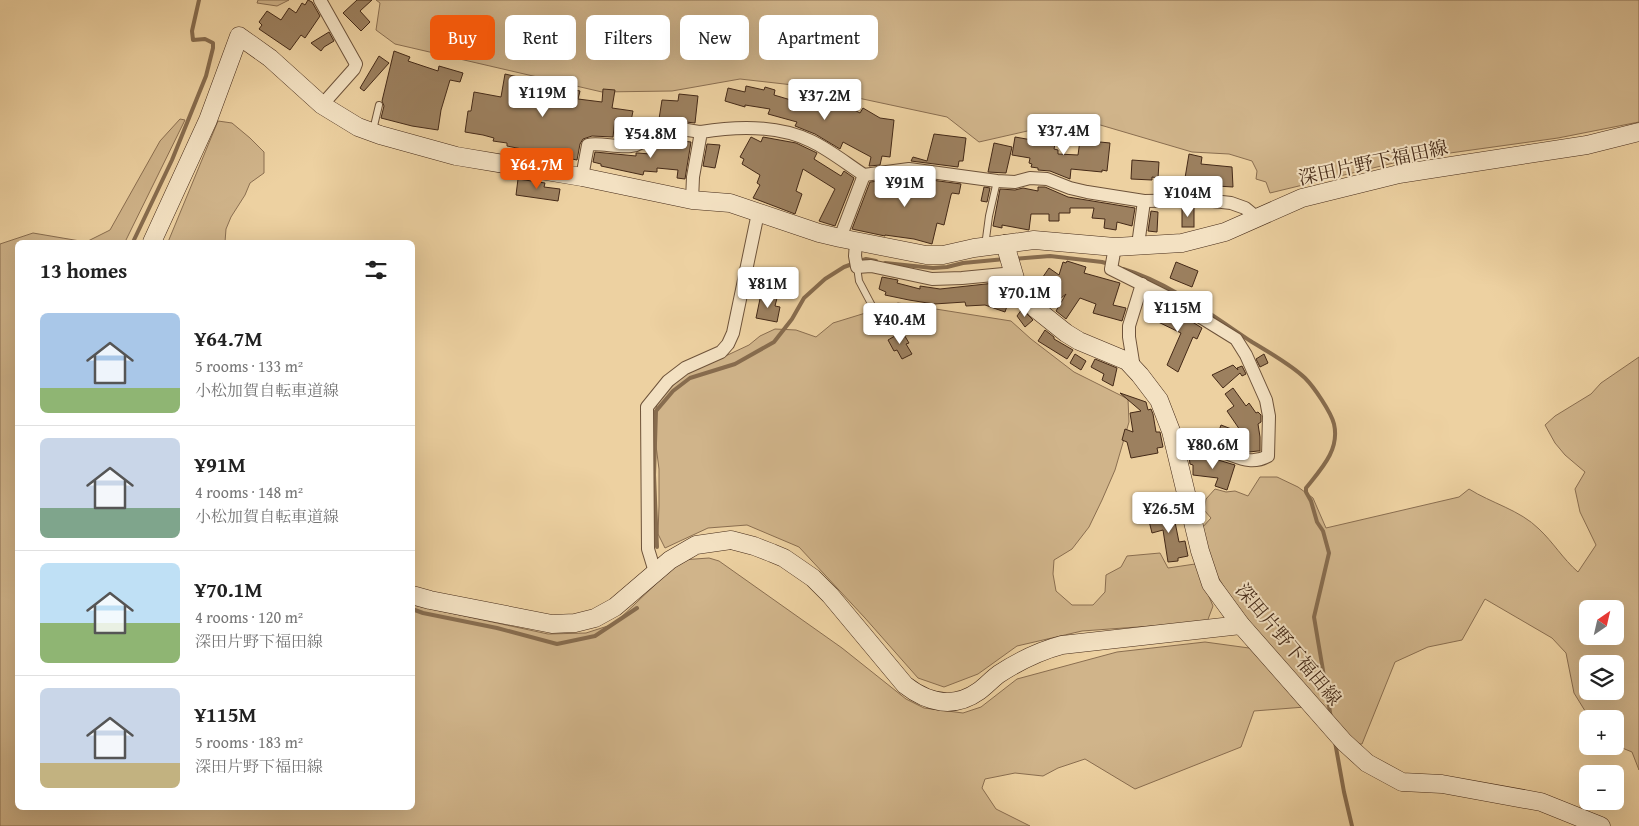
<!DOCTYPE html>
<meta charset="utf-8">
<style>
:root{--surface:#fff;--page:#f6f6f6;--text:#222;--muted:#767676;--line:#e0e0e0;--accent:#ea580c}
body{margin:0;font-family:"Gentium Book Plus","Noto Serif JP",serif;background:var(--page);color:var(--text);height:100vh;display:flex;flex-direction:column;font-size:19px;white-space:nowrap}
*{box-sizing:border-box;margin:0}
p{font-size:16px;color:var(--muted)}
.icon{flex:none;width:28px;height:28px;fill:none;stroke:currentColor;stroke-width:2;stroke-linecap:round;stroke-linejoin:round}
.map{position:relative;flex:1;overflow:hidden}
.panel{position:absolute;left:15px;top:240px;width:400px;height:570px;display:flex;flex-direction:column;background:var(--surface);border-radius:8px;box-shadow:0 5px 20px #0002}
.panel>*{flex:none}
.guide{position:absolute;left:430px;top:15px;width:475px;height:45px;display:flex;gap:10px}
.needle{width:32px;rotate:34deg}
.tools{position:absolute;left:1579px;top:600px;display:grid;gap:10px}
.tools a{display:grid;place-items:center;width:45px;height:45px;border-radius:8px;background:var(--surface);box-shadow:0 5px 20px #0002;font-size:25px}
.price{position:absolute;translate:-50% -42px;padding:0 11px;border-radius:5px;background:#fff;color:#222;font-size:16px;line-height:32px;filter:drop-shadow(0 1px 2px #0008)}
.price::after{content:'';position:absolute;left:50%;top:30px;width:15px;height:11px;margin-left:-8px;background:inherit;clip-path:polygon(0 0,100% 0,50% 100%)}
.price.on{background:var(--accent);color:#fff}
ul{padding:0;list-style:none}
li{display:flex;align-items:center;gap:15px;height:125px;padding:0 25px}
li+li{border-top:1px solid var(--line)}
li span{display:grid;place-items:center;flex:none;width:140px;height:100px;border-radius:8px;color:#555}
li>.icon{margin-inline-start:auto}
span .icon{width:60px;height:60px;fill:#fffc;stroke-width:1}
li b{font-size:21px}
h2{display:flex;justify-content:space-between;align-items:center;height:60px;padding:0 25px;font-size:21px}
.tag{padding:0 18px;border-radius:8px;background:var(--surface);box-shadow:0 5px 20px #0002;font-size:18px;line-height:45px}
.tag.on{background:var(--accent);color:#fff}
.map>svg:first-child{display:block}
</style>
<div class="map">
<svg width="1639" height="826" viewBox="0 0 1639 826">
<rect width="100%" height="100%" fill="#edd1a1"/>
<filter id="stains"><feTurbulence type="fractalNoise" baseFrequency=".004" numOctaves="4"/><feColorMatrix values="0 0 0 0 .2 0 0 0 0 .09 0 0 0 0 .02 0 0 0 .5 -.17"/></filter>
<radialGradient id="worn" r=".72"><stop offset=".6" stop-color="#630" stop-opacity="0"/><stop offset="1" stop-color="#630" stop-opacity=".3"/></radialGradient>
<!-- green -->
<g fill="#d0b48a" stroke="#8a6e50" fill-rule="evenodd">
<polygon points="258,0 289,0 277,6 257,3"/>
<polygon points="376,0 1639,0 1639,122 1558,138 1414,158 1270,193 1266,182 1256,179 1257,171 1252,161 1229,154 1192,152 1080,119 979,142 947,117 802,86 740,79 672,91 602,92 395,44 376,30 380,3"/>
<polygon points="180,119 185,120 125,242 18,242 18,808 412,808 413,605 548,634 586,633 614,624 681,560 709,558 719,561 842,648 906,699 924,708 963,713 981,707 1017,679 1117,652 1205,642 1249,648 1305,707 1254,711 1241,747 1135,789 1085,759 1058,768 1043,776 1015,773 985,779 982,788 996,809 1030,826 0,826 0,244 33,233 86,242 110,230 160,141"/>
<polygon points="218,121 232,123 250,138 264,152 264,173 250,183 245,195 231,217 226,229 225,242 168,242"/>
<polygon points="898,303 1011,321 1031,339 1074,372 1128,399 1129,422 1115,470 1102,500 1089,527 1072,549 1054,560 1053,574 1056,591 1072,605 1093,605 1105,592 1106,575 1121,567 1127,556 1160,553 1168,568 1195,564 1213,606 1207,622 1082,631 1017,646 978,674 944,687 918,678 865,618 799,547 747,525 708,528 665,548 658,534 659,506 659,469 653,422 657,404 671,387 687,374 749,345 760,336 775,329 796,330 816,337 833,323"/>
<path d="M1639 357V770L1632 752 1615 745V719H1590L1574 693 1566 653 1552 638 1485 599 1462 640 1428 647 1395 662 1362 744H1357L1236 607 1209 562 1201 529 1211 518 1204 510 1206 499 1215 489 1226 492 1235 491 1248 496 1260 477H1277L1298 487 1313 498 1326 528 1459 497 1469 489C1491 503 1520 510 1539 529 1553 542 1563 559 1578 572L1596 545 1580 512 1575 489 1585 472 1565 455 1555 443 1545 425 1555 416 1591 394 1601 383ZM1588 609H1615V636H1588ZM1588 664H1615V691H1588Z"/>
</g>
<g fill="none" stroke-linecap="round" stroke-linejoin="round">
<!-- stream -->
<g stroke="#876c4e" stroke-width="4">
<polyline points="133,242 172,160 206,76 213,48 213,43 205,39 193,40 192,31 199,0"/>
<polyline points="1014,259 1050,256 1102,262 1109,264"/>
<polyline points="885,263 933,268 947,267 963,263 1005,259"/>
<path d="M1123 269C1168 282 1213 316 1252 342 1270 353 1290 364 1305 378 1314 387 1331 412 1334 424 1340 450 1321 469 1306 488V492L1311 501 1317 522 1323 531 1329 553 1314 617 1331 718"/>
<polyline points="657,547 654,475 656,411 673,391 690,378 735,364 774,342 792,319 804,298 825,279 844,267 866,259 876,261"/>
<polyline points="412,609 423,613 497,628 557,644 595,636 637,608"/>
<polyline points="1335,742 1344,792 1352,826"/>
</g>
</g>
<!-- building -->
<g fill="#9c805f" stroke="#442917">
<polygon points="308,0 312,2 320,16 305,38 301,35 290,50 259,29 262,25 259,22 267,11 281,20 289,8 296,13 302,3 305,5"/>
<polygon points="357,0 372,0 360,11 370,22 361,31 343,13"/>
<polygon points="329,32 334,41 324,47 321,51 311,43"/>
<polygon points="394,51 410,57 408,61 438,71 439,66 463,73 460,82 450,80 441,110 438,130 412,126 381,118 384,106 382,101"/>
<polygon points="379,56 389,63 364,91 360,88"/>
<polygon points="505,74 518,77 516,87 538,91 539,83 580,91 578,99 602,102 603,89 615,90 612,108 633,111 631,121 615,119 613,137 592,136 583,139 580,144 577,160 507,146 507,143 493,141 494,138 483,135 465,132 468,111 471,111 474,92 501,97"/>
<polygon points="746,86 764,90 765,87 775,90 774,95 801,103 804,95 832,106 835,100 860,113 863,108 880,118 894,120 890,157 882,156 880,165 869,166 871,157 843,142 840,149 815,134 795,126 797,122 768,114 770,109 745,105 745,107 725,101 728,88 745,92"/>
<polygon points="679,94 698,96 695,123 659,119 662,100 678,101"/>
<polygon points="934,134 966,138 963,161 959,161 958,167 911,161 913,157 927,161"/>
<polygon points="751,137 761,142 763,137 796,143 817,153 814,159 841,176 844,171 854,178 835,226 819,221 835,189 803,169 796,191 802,194 795,214 753,198 760,185 757,183 760,175 742,164 744,159 740,157"/>
<polygon points="1015,137 1055,144 1054,149 1058,150 1058,154 1078,155 1080,140 1110,143 1107,171 1102,170 1102,172 1071,169 1070,179 1050,171 1038,170 1038,168 1031,167 1032,164 1029,163 1030,158 1012,155"/>
<polygon points="658,138 691,142 685,179 677,178 678,170 657,168 657,172 644,171 643,175 601,166 601,164 593,162 595,152 636,156 636,153 638,153 650,154 650,152 652,152 653,141"/>
<polygon points="994,143 1012,147 1006,173 988,172"/>
<polygon points="707,144 720,145 715,168 703,166"/>
<polygon points="1189,154 1202,157 1201,164 1232,167 1233,187 1184,184"/>
<polygon points="1132,160 1159,162 1158,178 1152,177 1152,180 1131,179"/>
<polygon points="909,177 961,184 959,194 952,193 951,195 944,225 937,223 932,244 914,239 885,235 885,236 852,229 870,182 899,179 905,180 906,178"/>
<polygon points="518,179 545,183 544,187 560,189 558,201 516,195"/>
<polygon points="984,187 990,188 987,202 981,201"/>
<polygon points="1038,187 1045,187 1068,197 1135,208 1132,226 1117,222 1116,230 1104,228 1105,219 1092,218 1094,208 1070,208 1070,213 1059,213 1059,221 1049,221 1049,214 1031,214 1029,230 1002,225 1002,228 993,226 1000,189 1015,190 1023,188 1038,191"/>
<rect x="1182" y="208" width="12" height="19"/>
<polygon points="1151,211 1158,212 1157,232 1148,231"/>
<polygon points="1067,261 1086,267 1084,273 1120,283 1113,305 1126,308 1122,321 1093,313 1096,304 1080,298 1066,319 1056,311 1066,294 1050,307 1044,301 1034,290 1049,268 1059,275 1063,262 1066,263"/>
<polygon points="1176,262 1198,271 1192,287 1170,278"/>
<polygon points="882,277 898,280 897,283 920,289 920,286 940,289 1004,282 1002,289 1009,291 1011,295 1005,312 985,305 966,306 965,302 934,304 909,300 885,295 886,292 879,289"/>
<polygon points="761,294 777,298 775,306 780,307 777,322 756,318"/>
<polygon points="1160,304 1170,308 1202,328 1197,339 1193,337 1178,372 1167,365 1181,333 1154,320"/>
<polygon points="1022,309 1033,320 1025,327 1017,316"/>
<polygon points="1045,330 1054,337 1054,339 1073,350 1067,359 1038,341"/>
<polygon points="900,333 903,333 909,343 906,344 912,354 902,359 897,350 894,351 888,340"/>
<polygon points="1075,354 1086,361 1081,370 1070,363"/>
<polygon points="1264,354 1268,363 1260,367 1256,359"/>
<polygon points="1095,359 1117,368 1113,386 1102,380 1104,374 1091,367"/>
<polygon points="1233,365 1238,370 1237,368 1242,366 1246,374 1242,376 1240,373 1223,388 1212,375"/>
<polygon points="1233,388 1246,406 1249,403 1256,413 1258,412 1261,415 1261,422 1258,424 1260,437 1260,451 1258,451 1249,452 1212,441 1192,439 1194,434 1212,436 1213,434 1217,436 1221,425 1242,433 1227,411 1234,406 1225,394"/>
<polygon points="1120,393 1146,402 1148,410 1151,409 1153,414 1156,432 1160,432 1163,447 1157,448 1158,453 1131,458 1127,442 1122,440 1125,429 1133,432 1130,413 1141,411"/>
<polygon points="1189,456 1208,457 1235,465 1227,490 1215,486 1218,478 1193,475 1193,465 1190,464"/>
<polygon points="1172,507 1179,542 1185,541 1188,556 1178,558 1178,561 1168,562 1163,530 1152,533 1148,517 1162,514 1161,510"/>
</g>
<g fill="none" stroke-linecap="round" stroke-linejoin="round">
<defs>
<g id="lane">
<polyline points="373,130 379,105"/>
<polyline points="985,246 989,216 997,181"/>
<polyline points="857,267 859,281 878,317"/>
</g>
<g id="street">
<polyline points="320,0 356,64 354,69 322,105"/>
<path d="M582 177 588 145C598 142 618 148 631 146 643 145 642 138 650 133 664 125 685 130 701 132"/>
<path d="M692 200 693 177 701 132C737 126 778 125 811 141 830 150 847 164 864 175L909 169 997 181 1015 182 1030 178 1047 179 1070 188 1087 192 1144 201 1204 200 1231 203 1245 208 1256 217"/>
<polyline points="840,238 864,175"/>
<polyline points="856,242 855,256 857,267 871,266 932,279 962,278 1014,273"/>
<polyline points="1138,245 1144,201"/>
<path d="M1115 247 1111 269 1173 300 1236 339 1246 355 1266 400 1269 416 1268 456C1248 467 1235 454 1215 450 1201 446 1189 447 1175 449"/>
<polyline points="1134,368 1129,337 1129,326 1142,284"/>
<polyline points="655,572 648,549 647,407 668,381 685,368 721,352 728,344 733,333 758,213"/>
</g>
<g id="secondary">
<polyline points="152,242 208,120 239,36 270,58 322,105 358,127 380,135 456,156 582,177 692,200 730,203 819,233 840,238 926,255 943,255 974,248 1005,244"/>
<path d="M412 595 430 600 552 624 575 623 595 618 615 607 670 560 696 545 731 540 754 546 772 553 784 558 813 578 830 595 905 685C928 703 954 709 979 691 986 686 992 679 999 674 1019 661 1039 651 1062 645L1241 625"/>
<polyline points="1601,826 1541,802 1442,784 1402,782 1367,763 1344,742 1241,625 1211,584 1200,551 1171,431 1159,400 1140,375 1127,361 1079,341 1066,333 1036,309 1027,298 1017,285 1005,244 1034,240 1115,247 1182,243 1225,232 1302,198 1399,174 1587,145 1639,132"/>
</g>
</defs>
<!-- lane casing -->
<use href="#lane" stroke="#6e533a" stroke-width="8"/>
<!-- street casing -->
<use href="#street" stroke="#6e533a" stroke-width="14"/>
<!-- secondary casing -->
<use href="#secondary" stroke="#442917" stroke-width="19"/>
<!-- lane -->
<use href="#lane" stroke="#f3e1c2" stroke-width="6"/>
<!-- street -->
<use href="#street" stroke="#f3e1c2" stroke-width="12"/>
<!-- secondary -->
<use href="#secondary" stroke="#f3e1c2" stroke-width="18"/>
</g>
<g text-anchor="middle" dominant-baseline="central" stroke-width="4" stroke-linejoin="round" paint-order="stroke">
<!-- street labels -->
<g font-size="19" fill="#442917" stroke="#f3e1c2">
<text transform="translate(1373 162) rotate(-12)">深田片野下福田線</text>
<text transform="translate(1289 644) rotate(50)">深田片野下福田線</text>
</g>
</g>
<rect width="100%" height="100%" filter="url(#stains)"/>
<rect width="100%" height="100%" fill="url(#worn)"/>
</svg>
<div class="tools">
<a><svg class="needle" viewBox="-14 -14 28 28"><path d="M0-13l5 13h-10z" fill="#e53935"/><path d="M0 13l5-13h-10z" fill="#767676"/></svg></a>
<a><svg class="icon" aria-label="layers" viewBox="0 0 24 24"><path d="M12 4l9 5-9 5-9-5zM3 14l9 5 9-5"/></svg></a>
<a>+</a>
<a>−</a>
</div>
<b class="price" style="left:543px;top:118px">¥119M</b>
<b class="price" style="left:825px;top:121px">¥37.2M</b>
<b class="price" style="left:1064px;top:156px">¥37.4M</b>
<b class="price" style="left:651px;top:159px">¥54.8M</b>
<b class="price on" style="left:537px;top:190px">¥64.7M</b>
<b class="price" style="left:905px;top:208px">¥91M</b>
<b class="price" style="left:1188px;top:218px">¥104M</b>
<b class="price" style="left:768px;top:309px">¥81M</b>
<b class="price" style="left:1025px;top:318px">¥70.1M</b>
<b class="price" style="left:1178px;top:333px">¥115M</b>
<b class="price" style="left:900px;top:345px">¥40.4M</b>
<b class="price" style="left:1213px;top:470px">¥80.6M</b>
<b class="price" style="left:1169px;top:534px">¥26.5M</b>
<div class="guide">
<a class="tag on">Buy</a>
<a class="tag">Rent</a>
<a class="tag">Filters</a>
<a class="tag">New</a>
<a class="tag">Apartment</a>
</div>
<section class="panel">
<h2>13 homes<svg class="icon" aria-label="filters" viewBox="0 0 24 24"><path d="M4 7h16M4 17h16"/><circle cx="9" cy="7" r="2"/><circle cx="15" cy="17" r="2"/></svg></h2>
<ul>
<li><span style="background:linear-gradient(#a9c7e8 75%,#8fb573 0)"><svg class="icon" aria-label="home" viewBox="0 0 24 24"><path d="M3 11l9-7 9 7M6 9v11h12V9"/></svg></span><div><b>¥64.7M</b><p>5 rooms · 133 m²</p><p>小松加賀自転車道線</p></div></li>
<li><span style="background:linear-gradient(#c9d6e8 70%,#7fa58c 0)"><svg class="icon" aria-label="home" viewBox="0 0 24 24"><path d="M3 11l9-7 9 7M6 9v11h12V9"/></svg></span><div><b>¥91M</b><p>4 rooms · 148 m²</p><p>小松加賀自転車道線</p></div></li>
<li><span style="background:linear-gradient(#bfe0f5 60%,#8fb573 0)"><svg class="icon" aria-label="home" viewBox="0 0 24 24"><path d="M3 11l9-7 9 7M6 9v11h12V9"/></svg></span><div><b>¥70.1M</b><p>4 rooms · 120 m²</p><p>深田片野下福田線</p></div></li>
<li><span style="background:linear-gradient(#c9d6e8 75%,#c2b280 0)"><svg class="icon" aria-label="home" viewBox="0 0 24 24"><path d="M3 11l9-7 9 7M6 9v11h12V9"/></svg></span><div><b>¥115M</b><p>5 rooms · 183 m²</p><p>深田片野下福田線</p></div></li>
</ul>
</section>
</div>
